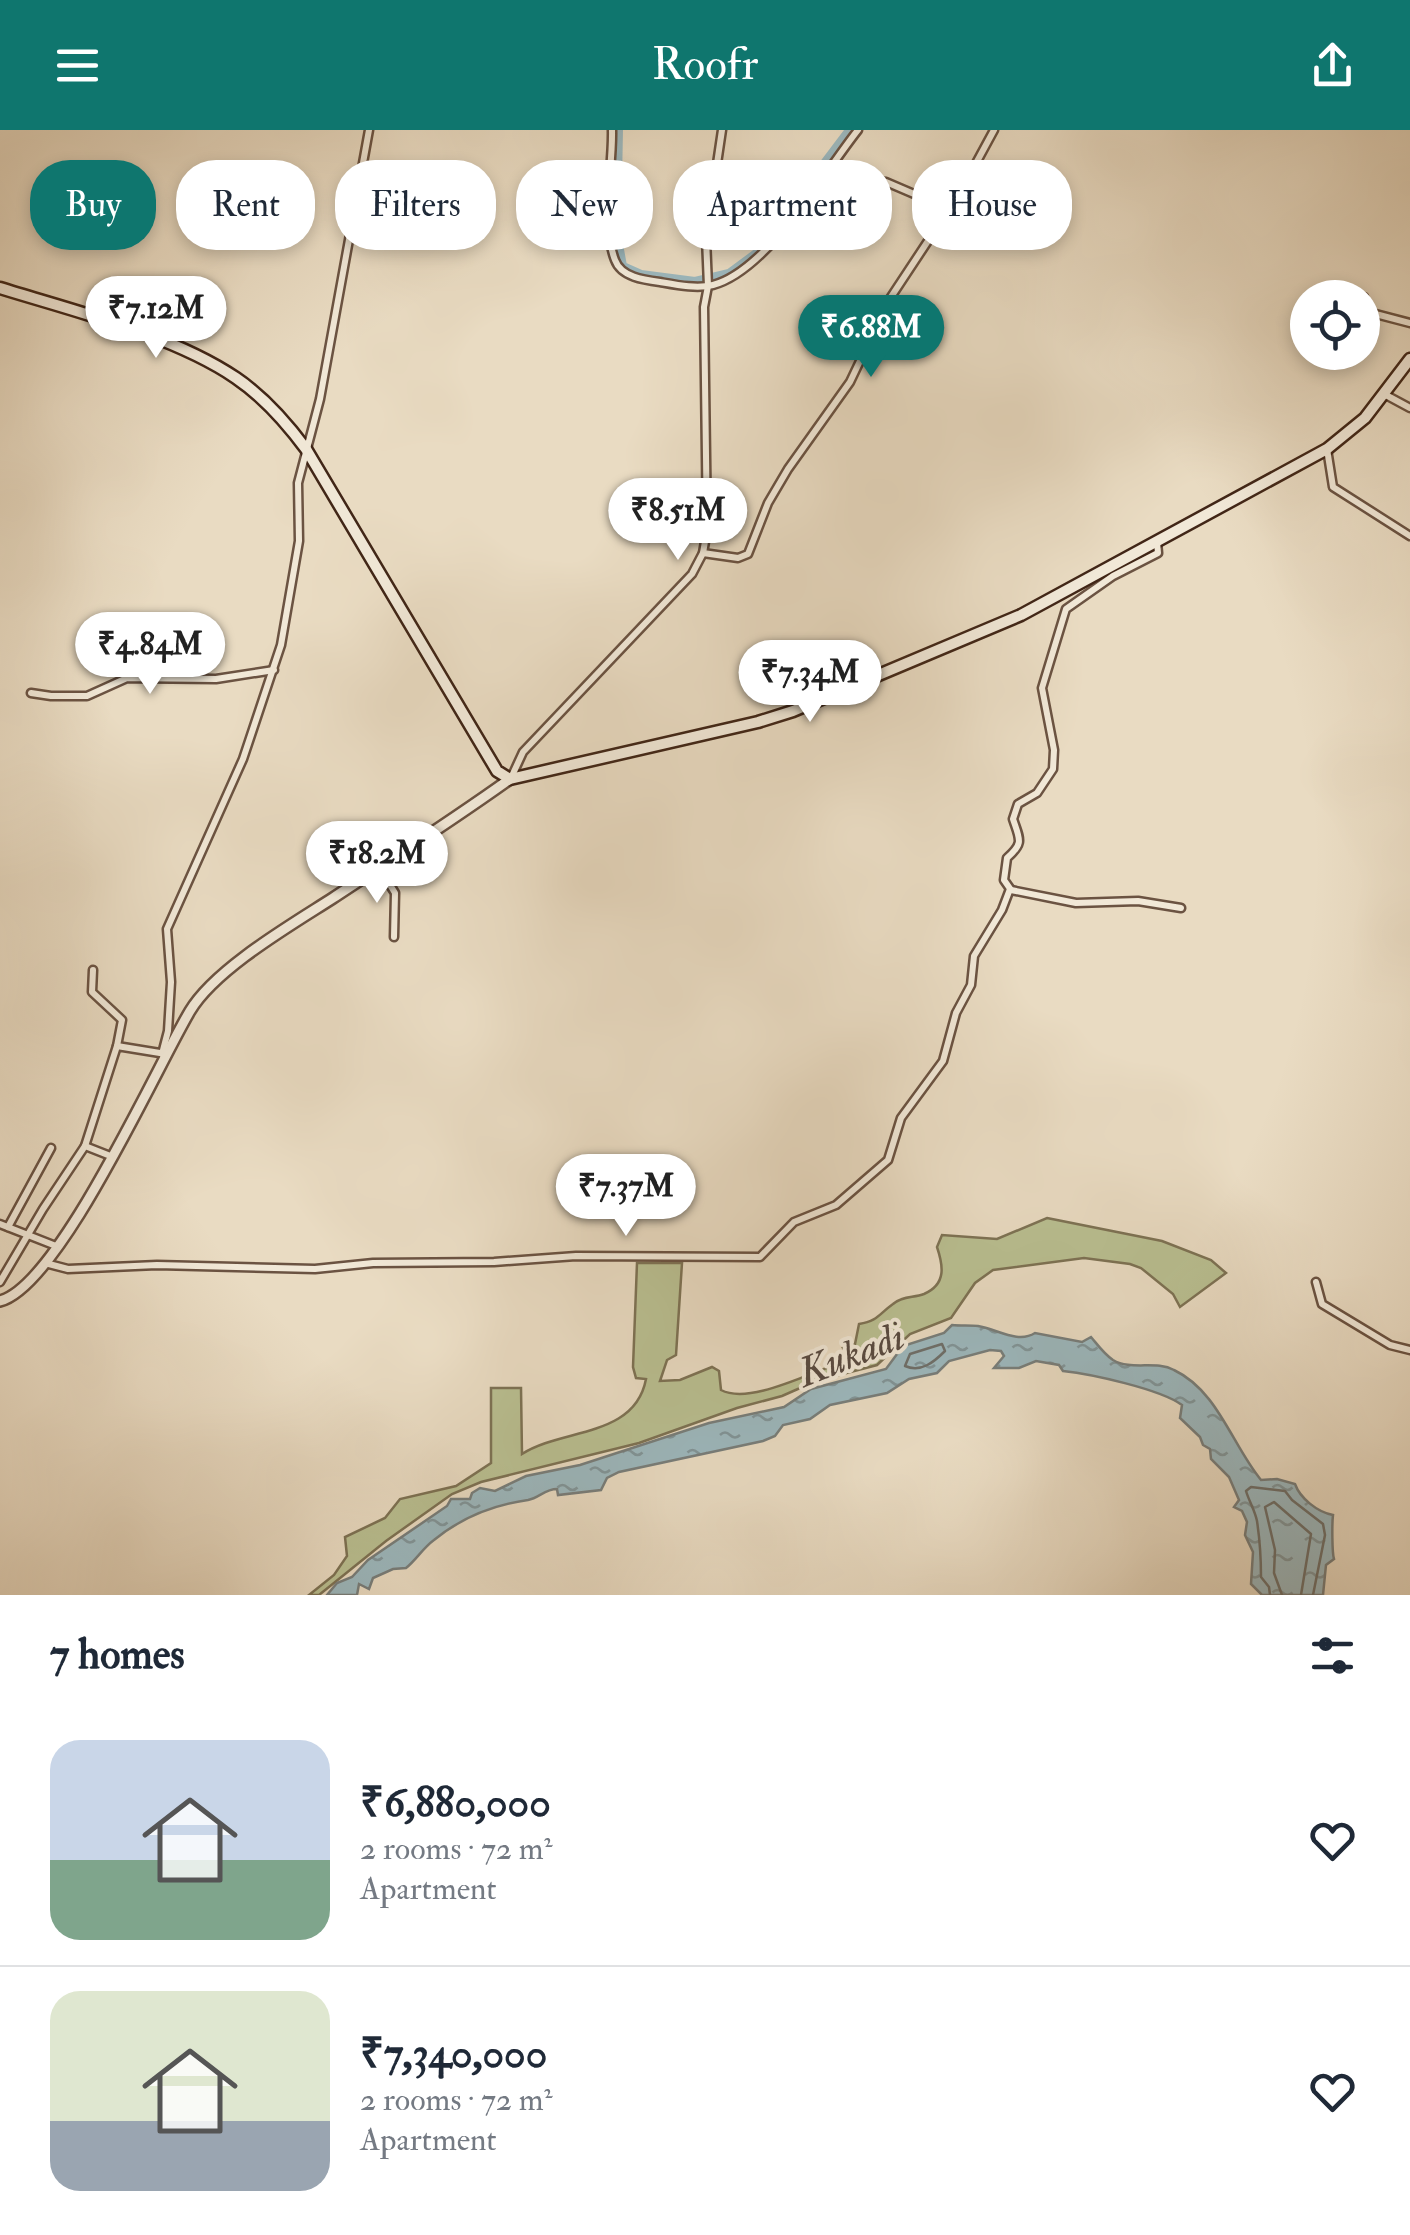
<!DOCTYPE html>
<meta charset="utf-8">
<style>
:root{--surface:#fff;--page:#f2f2f3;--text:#1f2937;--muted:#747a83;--line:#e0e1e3;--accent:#0f766e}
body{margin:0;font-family:"IM FELL Double Pica",serif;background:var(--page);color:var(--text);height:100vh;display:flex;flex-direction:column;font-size:38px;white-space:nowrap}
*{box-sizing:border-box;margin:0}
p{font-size:32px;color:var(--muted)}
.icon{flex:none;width:55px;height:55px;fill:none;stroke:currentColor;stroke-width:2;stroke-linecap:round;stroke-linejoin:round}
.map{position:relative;height:1465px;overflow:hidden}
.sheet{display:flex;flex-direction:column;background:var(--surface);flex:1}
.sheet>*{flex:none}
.hud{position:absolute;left:30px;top:30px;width:1350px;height:90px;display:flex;gap:20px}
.tools{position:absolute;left:1290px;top:150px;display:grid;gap:20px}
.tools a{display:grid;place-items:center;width:90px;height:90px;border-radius:50%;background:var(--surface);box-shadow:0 5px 15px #0003;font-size:50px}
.price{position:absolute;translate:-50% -85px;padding:0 22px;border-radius:35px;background:#fff;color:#222;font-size:32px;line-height:65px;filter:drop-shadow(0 2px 5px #0008)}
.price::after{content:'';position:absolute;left:50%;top:60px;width:30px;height:22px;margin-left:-15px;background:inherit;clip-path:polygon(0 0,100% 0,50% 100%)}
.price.on{background:var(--accent);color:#fff}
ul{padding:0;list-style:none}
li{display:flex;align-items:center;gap:30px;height:250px;padding:0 50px}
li+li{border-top:2px solid var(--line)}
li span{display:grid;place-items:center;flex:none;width:280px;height:200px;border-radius:30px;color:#555}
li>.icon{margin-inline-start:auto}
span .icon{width:120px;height:120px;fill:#fffc;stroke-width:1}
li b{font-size:42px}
h2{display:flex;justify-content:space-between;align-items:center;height:120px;padding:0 50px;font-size:42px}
.pill{padding:0 35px;border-radius:40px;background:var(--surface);box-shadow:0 5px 15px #0003;font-size:35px;line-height:90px}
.pill.on{background:var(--accent);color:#fff}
header{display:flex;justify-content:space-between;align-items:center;height:130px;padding:0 50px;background:var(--accent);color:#fff;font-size:45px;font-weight:600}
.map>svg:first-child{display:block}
</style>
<header><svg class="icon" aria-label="menu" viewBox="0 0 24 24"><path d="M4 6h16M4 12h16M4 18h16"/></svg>Roofr<svg class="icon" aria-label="share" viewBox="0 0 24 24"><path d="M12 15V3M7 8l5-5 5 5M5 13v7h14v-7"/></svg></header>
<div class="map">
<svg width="1410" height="1465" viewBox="0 0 1410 1465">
<defs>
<pattern id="water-ripples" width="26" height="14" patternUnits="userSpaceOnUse" patternTransform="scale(2.5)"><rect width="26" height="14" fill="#9cb8be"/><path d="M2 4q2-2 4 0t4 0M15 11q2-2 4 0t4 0" fill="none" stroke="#819599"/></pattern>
</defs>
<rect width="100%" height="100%" fill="#e9dbc2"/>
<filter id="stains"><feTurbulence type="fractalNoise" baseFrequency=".002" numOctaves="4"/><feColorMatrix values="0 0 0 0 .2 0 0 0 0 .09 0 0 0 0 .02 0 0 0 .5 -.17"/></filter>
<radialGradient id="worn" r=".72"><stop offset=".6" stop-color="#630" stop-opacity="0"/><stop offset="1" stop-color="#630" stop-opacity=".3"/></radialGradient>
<!-- grass -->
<path fill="#b9bf91" stroke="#7d7254" stroke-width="2.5" d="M1047 1088 1162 1111 1211 1130 1226 1143 1180 1177 1173 1164 1141 1138 1130 1134 1084 1128 993 1140 975 1153 951 1188 910 1204 877 1235 816 1251 782 1266 737 1278 639 1313 481 1352 452 1364 386 1411 319 1465H309L334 1445 347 1426 345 1407 385 1388 400 1369 456 1356 491 1333V1258H521L522 1324C562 1298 635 1308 646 1249L636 1248 633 1237 637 1133H682L676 1225 667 1230 660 1251 680 1250 712 1237 719 1241 721 1260C751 1276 816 1239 847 1231L849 1227 843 1218 855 1214 859 1194C878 1191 879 1184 893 1174 902 1166 913 1168 924 1164 947 1154 943 1135 937 1117L942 1105 997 1109Z"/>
<!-- water -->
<path fill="url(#water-ripples)" stroke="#787e7b" stroke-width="2.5" d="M952 1195C961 1196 970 1195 978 1196 997 1199 1018 1214 1035 1203L1082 1212 1091 1207C1097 1214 1104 1224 1113 1230 1131 1241 1156 1230 1174 1240 1218 1261 1232 1315 1261 1350L1277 1349 1295 1354C1300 1368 1317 1382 1333 1385 1332 1393 1332 1423 1334 1429L1326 1435 1323 1465H1262L1251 1454 1253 1422 1245 1405 1247 1392 1242 1381 1234 1377 1239 1370 1229 1347 1211 1329 1210 1319 1203 1315 1200 1307 1180 1288 1182 1275C1160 1259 1091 1244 1063 1241L1059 1235 1036 1231 1019 1238H994L1004 1226 1001 1221 990 1220 949 1231 937 1243 909 1249 887 1263 830 1275 810 1289 783 1295 775 1306 763 1311 619 1342 607 1348 601 1360 558 1365 557 1359C545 1359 539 1368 528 1370 492 1375 462 1387 434 1410 423 1418 416 1430 406 1438L393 1439 373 1448 369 1459 359 1454 357 1465H327L337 1453 352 1447 368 1430 447 1376 451 1369H470L472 1363 480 1358 495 1361 526 1346 580 1335 709 1293 784 1277 811 1259 886 1239 903 1216 944 1203Z"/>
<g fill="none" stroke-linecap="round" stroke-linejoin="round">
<!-- shore -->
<g stroke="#6e6f6a" stroke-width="2.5">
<path d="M942 1214 945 1221C934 1232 921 1243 905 1236L910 1224Z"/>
<path d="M1270 1465 1269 1457 1261 1447C1261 1428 1260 1411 1257 1391 1255 1381 1249 1371 1246 1361L1251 1357 1285 1361 1292 1370 1323 1394 1325 1405 1313 1465"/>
<polyline points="1282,1465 1274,1443 1275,1420 1265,1377 1274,1372 1311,1404 1301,1465"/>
</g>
<!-- canal -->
<polyline stroke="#9cb8be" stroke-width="8" points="619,0 617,103 623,136 641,144 695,151 729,143 756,123 849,0"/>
<defs>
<g id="minor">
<path d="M612 0C613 40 600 91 615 130 621 147 644 150 660 152 677 155 697 159 713 155 768 140 823 44 858 0"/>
<polyline points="826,41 841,48 886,52 949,79"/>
<polyline points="1364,167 1364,177 1368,182 1410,193"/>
<polyline points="1384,264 1410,278"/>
<polyline points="1327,319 1333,357 1410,406"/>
<path d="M1157 412 1158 423 1113 446 1066 479 1042 558 1054 620 1053 639 1037 663 1018 674 1013 689C1020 710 1024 713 1007 728L1004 750 1011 760 1076 773 1138 771 1181 778"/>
<polyline points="703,423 738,428 748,424 768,373 788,339 850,252 889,170 961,61 994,0"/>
<polyline points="31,563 51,566 87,566 127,548 216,549 274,540"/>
<polyline points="511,648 523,622 692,444 703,423 707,400 704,177 708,156 706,108 722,0"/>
<polyline points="379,737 395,763 394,807"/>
<polyline points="93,840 92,862 122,890 117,916"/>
<polyline points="162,924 168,901 171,852 167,799 243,629 281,515 299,411 298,353 320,269 369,0"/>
<polyline points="85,1016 117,916 166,924"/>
<polyline points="0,1094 56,1116"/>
<polyline points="8,1097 51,1018"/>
<polyline points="45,1133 68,1139 157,1135 315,1139 373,1133 494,1132 576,1126 760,1127 794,1092 836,1075 888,1030 901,988 943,931 956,883 971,855 974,826 1002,780 1010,759"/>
<polyline points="0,1152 43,1079 85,1016 113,1027"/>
<polyline points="1316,1152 1322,1174 1390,1215 1410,1220"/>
</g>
<path id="tertiary" d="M0 1171C59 1156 156 938 190 881 215 839 291 795 333 768 392 729 453 690 510 649"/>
<path id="secondary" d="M0 158C74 181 173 205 236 248 264 267 286 292 306 319L497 641 510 649 758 592 793 581 1021 485 1327 319 1365 288 1410 229"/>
</defs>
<!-- minor casing -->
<use href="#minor" stroke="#6b5342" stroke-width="11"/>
<!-- tertiary casing -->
<use href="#tertiary" stroke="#6b5342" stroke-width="14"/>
<!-- secondary casing -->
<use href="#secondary" stroke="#412617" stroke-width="15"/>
<!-- minor -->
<use href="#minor" stroke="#f1e8d7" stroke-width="6"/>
<!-- tertiary -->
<use href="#tertiary" stroke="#f1e8d7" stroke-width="9"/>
<!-- secondary -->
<use href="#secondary" stroke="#f1e8d7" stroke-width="10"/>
</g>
<g text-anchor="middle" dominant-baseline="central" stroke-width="8" stroke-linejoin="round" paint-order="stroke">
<!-- water labels -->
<g font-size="40" font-style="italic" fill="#584a41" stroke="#f1e8d7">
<text transform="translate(851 1225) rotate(-22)">Kukadi</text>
</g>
</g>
<rect width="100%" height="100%" filter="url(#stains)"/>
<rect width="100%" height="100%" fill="url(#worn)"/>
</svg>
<div class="tools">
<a><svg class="icon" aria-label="locate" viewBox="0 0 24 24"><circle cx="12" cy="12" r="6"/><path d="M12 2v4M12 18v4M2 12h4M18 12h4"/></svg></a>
</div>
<b class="price" style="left:156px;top:231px">₹7.12M</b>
<b class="price on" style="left:871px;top:250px">₹6.88M</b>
<b class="price" style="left:678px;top:433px">₹8.51M</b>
<b class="price" style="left:150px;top:567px">₹4.84M</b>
<b class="price" style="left:810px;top:595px">₹7.34M</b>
<b class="price" style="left:377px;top:776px">₹18.2M</b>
<b class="price" style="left:626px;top:1109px">₹7.37M</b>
<div class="hud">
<a class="pill on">Buy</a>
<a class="pill">Rent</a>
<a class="pill">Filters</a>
<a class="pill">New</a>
<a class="pill">Apartment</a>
<a class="pill">House</a>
</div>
</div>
<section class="sheet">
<h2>7 homes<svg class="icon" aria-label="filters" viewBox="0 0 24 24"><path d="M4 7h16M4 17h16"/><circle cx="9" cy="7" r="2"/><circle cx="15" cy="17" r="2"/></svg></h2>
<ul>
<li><span style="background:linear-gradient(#c9d6e8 60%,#7fa58c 0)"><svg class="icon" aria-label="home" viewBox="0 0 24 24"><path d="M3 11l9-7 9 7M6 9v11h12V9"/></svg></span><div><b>₹6,880,000</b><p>2 rooms · 72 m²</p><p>Apartment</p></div><svg class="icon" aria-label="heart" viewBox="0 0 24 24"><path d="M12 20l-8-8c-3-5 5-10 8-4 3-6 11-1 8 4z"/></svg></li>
<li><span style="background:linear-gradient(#dfe7d0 65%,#9aa5b1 0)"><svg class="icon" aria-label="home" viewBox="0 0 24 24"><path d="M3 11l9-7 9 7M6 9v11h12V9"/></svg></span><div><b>₹7,340,000</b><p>2 rooms · 72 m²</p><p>Apartment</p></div><svg class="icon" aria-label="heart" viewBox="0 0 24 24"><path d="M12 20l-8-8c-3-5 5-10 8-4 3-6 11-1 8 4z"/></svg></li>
</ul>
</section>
